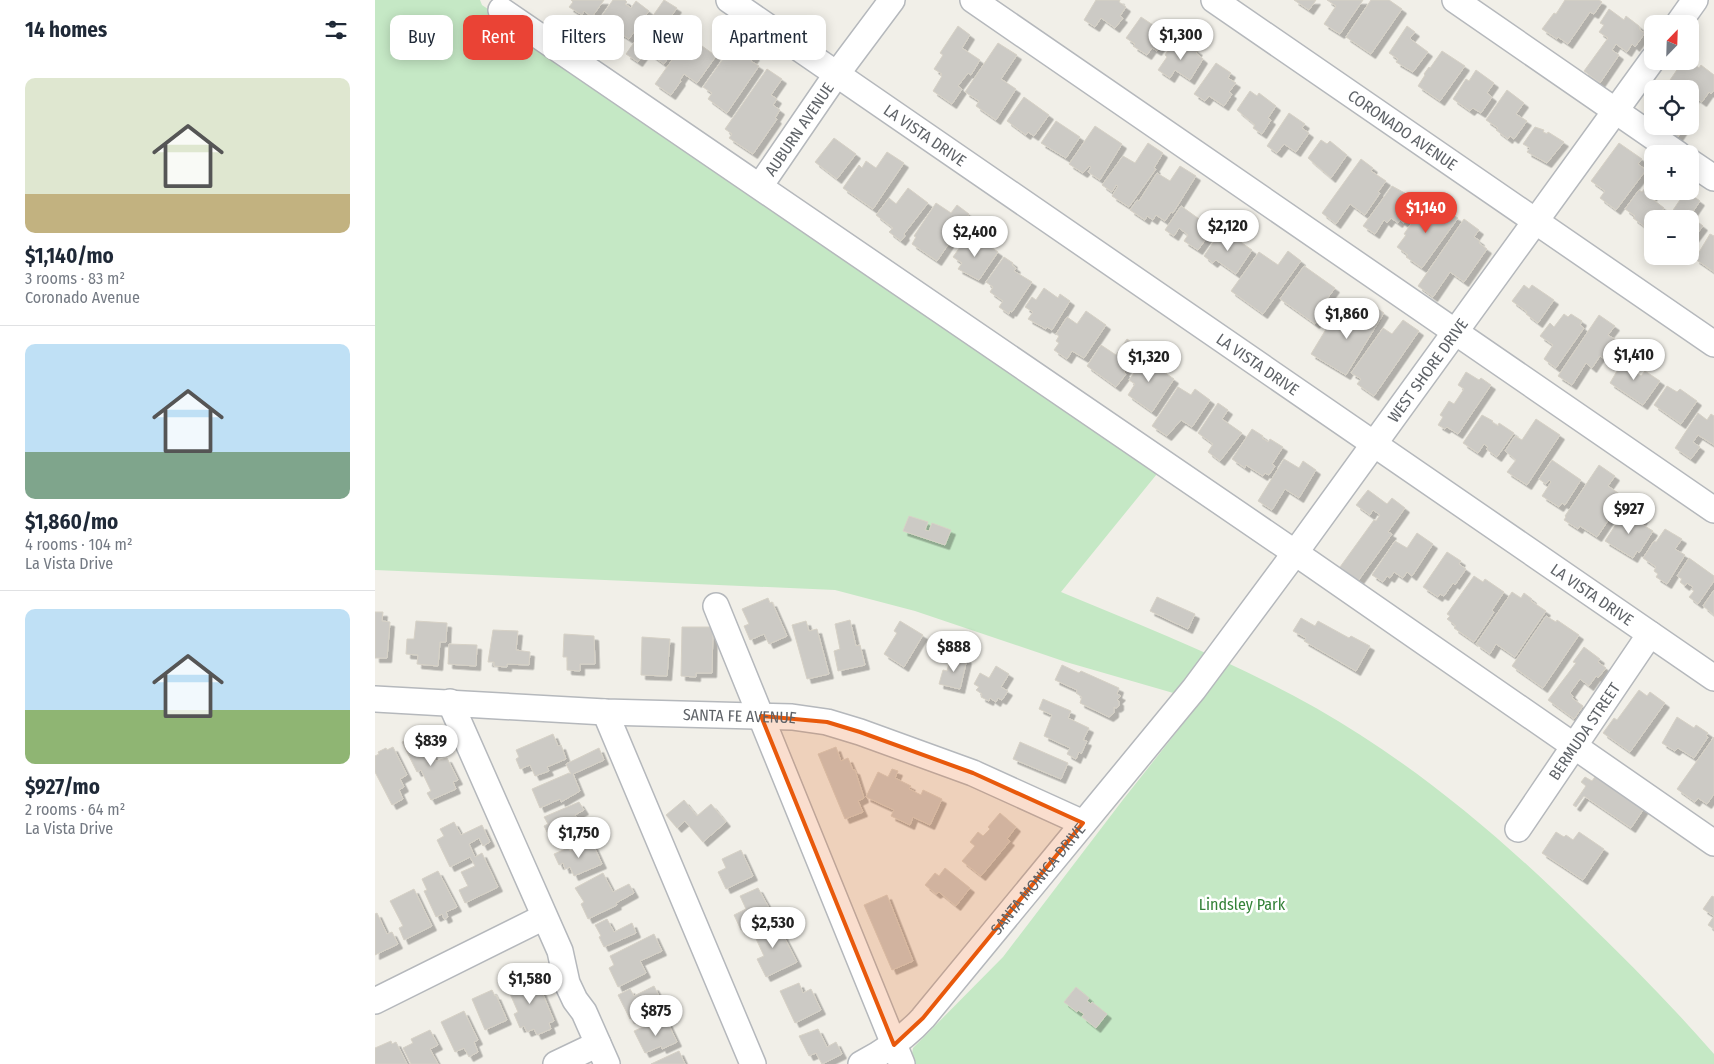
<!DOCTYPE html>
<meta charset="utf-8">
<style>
:root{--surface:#fff;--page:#f2f2f3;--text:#1f2937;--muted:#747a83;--line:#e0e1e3;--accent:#ea4335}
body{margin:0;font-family:"Fira Sans Condensed",sans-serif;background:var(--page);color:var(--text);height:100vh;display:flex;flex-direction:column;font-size:19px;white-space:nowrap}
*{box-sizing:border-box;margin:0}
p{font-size:16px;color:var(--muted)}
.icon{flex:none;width:28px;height:28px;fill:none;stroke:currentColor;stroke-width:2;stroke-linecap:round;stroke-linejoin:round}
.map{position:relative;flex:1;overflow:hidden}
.drawer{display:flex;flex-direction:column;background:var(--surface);width:375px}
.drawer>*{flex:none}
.guide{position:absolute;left:15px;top:15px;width:475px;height:45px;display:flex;gap:10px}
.needle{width:32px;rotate:23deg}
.fabs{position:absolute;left:1269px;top:15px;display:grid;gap:10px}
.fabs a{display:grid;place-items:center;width:55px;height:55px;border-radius:10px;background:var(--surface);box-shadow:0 2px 12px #0003;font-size:25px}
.price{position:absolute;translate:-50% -42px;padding:0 11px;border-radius:18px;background:#fff;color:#222;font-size:16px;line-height:32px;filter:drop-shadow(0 1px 2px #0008)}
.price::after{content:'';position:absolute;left:50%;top:30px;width:15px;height:11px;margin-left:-8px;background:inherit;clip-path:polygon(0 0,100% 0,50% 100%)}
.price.active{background:var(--accent);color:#fff}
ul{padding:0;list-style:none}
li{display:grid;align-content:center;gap:10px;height:265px;padding:0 25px}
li+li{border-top:1px solid var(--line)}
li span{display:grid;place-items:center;height:155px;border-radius:10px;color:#555}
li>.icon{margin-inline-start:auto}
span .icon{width:90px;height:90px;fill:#fffc;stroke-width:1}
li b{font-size:21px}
h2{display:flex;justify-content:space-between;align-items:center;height:60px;padding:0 25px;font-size:21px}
.chip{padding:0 18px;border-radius:10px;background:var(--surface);box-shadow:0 2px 12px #0003;font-size:18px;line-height:45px}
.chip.active{background:var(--accent);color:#fff}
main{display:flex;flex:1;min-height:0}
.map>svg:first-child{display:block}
</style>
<main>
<section class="drawer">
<h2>14 homes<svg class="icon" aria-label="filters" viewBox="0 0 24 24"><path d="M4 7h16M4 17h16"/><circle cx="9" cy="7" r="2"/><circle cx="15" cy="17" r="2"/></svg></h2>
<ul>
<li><span style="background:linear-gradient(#dfe7d0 75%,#c2b280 0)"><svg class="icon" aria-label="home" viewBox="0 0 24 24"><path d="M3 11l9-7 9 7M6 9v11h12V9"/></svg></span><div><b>$1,140/mo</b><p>3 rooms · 83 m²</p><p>Coronado Avenue</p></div></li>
<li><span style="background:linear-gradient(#bfe0f5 70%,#7fa58c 0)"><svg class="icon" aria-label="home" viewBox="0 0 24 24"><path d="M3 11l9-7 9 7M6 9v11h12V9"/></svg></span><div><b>$1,860/mo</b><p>4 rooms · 104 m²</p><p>La Vista Drive</p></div></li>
<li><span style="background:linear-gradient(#bfe0f5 65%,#8fb573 0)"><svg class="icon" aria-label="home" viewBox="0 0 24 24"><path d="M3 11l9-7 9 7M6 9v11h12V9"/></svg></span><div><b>$927/mo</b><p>2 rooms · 64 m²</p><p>La Vista Drive</p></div></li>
</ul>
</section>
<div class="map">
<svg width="1339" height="1064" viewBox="0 0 1339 1064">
<defs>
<filter id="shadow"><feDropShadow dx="4.5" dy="4.5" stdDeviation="0" flood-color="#0004"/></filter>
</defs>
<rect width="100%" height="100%" fill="#f1efe8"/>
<!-- green -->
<path fill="#c5e8c5" d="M0 0H105L107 5 786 469 686 592C772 628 860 662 941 708 1041 765 1128 839 1209 919 1254 962 1298 1007 1339 1054V1064H538L536 1059 538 1048 628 957 747 801 826 701 691 662 540 611 460 590 0 570Z"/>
<!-- building -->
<g fill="#cccac5" stroke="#d6d1c6" filter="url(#shadow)">
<polygon points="196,0 229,0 217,17 209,11 207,15 194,7 198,2"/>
<polygon points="238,0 250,0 252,2 250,4 256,8 261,1 274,11 254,39 245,33 243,35 232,28 235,23 226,17"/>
<polygon points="289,0 302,8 290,25 307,38 289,64 271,51 263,62 251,54"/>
<polygon points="721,0 745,0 744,2 751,7 745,16 748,18 740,28 726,18 720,27 709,20"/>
<polygon points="919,0 941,0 934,10"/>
<polygon points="952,0 988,0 965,34 949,24 961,6"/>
<polygon points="996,0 1014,0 1027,9 996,54 971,37"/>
<polygon points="1190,0 1224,0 1227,2 1219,14 1215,12 1193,44 1183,37 1182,39 1167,29 1179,13 1181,14"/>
<polygon points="1234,9 1249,20 1251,16 1264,26 1265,30 1270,33 1260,47 1257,44 1252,52 1241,44 1237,50 1244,55 1225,83 1209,71 1233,38 1224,32 1229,25 1225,23"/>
<polygon points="766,17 778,25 781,22 795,31 782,51 777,48 772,55 758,46 760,44 751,38"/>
<polygon points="583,26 595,35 587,48 605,60 596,75 593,73 583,86 587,89 577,104 558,91 567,76 565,75 567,74 559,69 568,55 565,53"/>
<polygon points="1032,26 1040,32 1035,38 1038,41 1053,52 1038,72 1021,62 1023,59 1014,53"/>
<polygon points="800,40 809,46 811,43 823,51 821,53 828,59 815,80 800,70 795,78 783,70 792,57 790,55"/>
<polygon points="360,42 380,56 376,61 384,66 352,113 333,99 337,93 328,87"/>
<polygon points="309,43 322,52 327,46 341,56 322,83 309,74 305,80 306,81 296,95 280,84"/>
<polygon points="623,43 642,55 626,79 641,89 621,120 601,106 604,101 590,92"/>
<polygon points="1067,51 1090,66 1065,101 1043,86 1050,75 1049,74 1054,67 1055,68"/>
<polygon points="1308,61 1315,61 1324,68 1326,65 1339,75 1339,90 1336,94 1334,92 1327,102 1320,97 1318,101 1315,98 1315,89 1301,89 1293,83"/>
<polygon points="841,63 856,73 853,78 861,83 854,92 857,94 849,106 834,96 830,101 819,94"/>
<polygon points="392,69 407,79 396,95 402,99 398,105 405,110 400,118 402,119 378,154 354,138 357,134 350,129"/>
<polygon points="1101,70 1119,83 1112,93 1117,97 1106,113 1098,108 1095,111 1078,99 1091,79 1094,81"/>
<polygon points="1132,90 1149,103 1141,114 1152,121 1139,139 1135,136 1133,139 1121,130 1123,128 1111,120"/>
<polygon points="875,91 882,96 884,93 901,106 893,118 896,120 887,134 878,128 880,125 862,110"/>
<polygon points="649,97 674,115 659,136 653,132 651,135 632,121"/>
<polygon points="914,113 930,124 927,128 934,133 921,152 909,144 902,153 892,146"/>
<polygon points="681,121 705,137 691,158 666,143"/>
<polygon points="720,126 747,144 725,180 713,172 716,167 714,166 708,173 694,164"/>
<polygon points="1278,126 1310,126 1298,144"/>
<polygon points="1160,127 1169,130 1168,132 1172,134 1173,132 1189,142 1172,163 1152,152 1155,148 1148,144"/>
<polygon points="459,138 481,154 462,179 440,162"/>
<polygon points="946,140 952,144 955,141 972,155 956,178 933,158"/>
<polygon points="773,143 788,153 779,168 781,169 754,207 737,196 743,186 741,185 737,192 727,185 748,156 760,163"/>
<polygon points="1244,143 1267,159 1263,164 1271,170 1241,210 1225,198 1230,191 1216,181"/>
<polygon points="512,152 529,163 498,209 468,188 484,165 487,168 491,161 501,168"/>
<polygon points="986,159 998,168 996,171 1011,181 1003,192 1005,193 990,215 975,204 961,224 947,213"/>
<polygon points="805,166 821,176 798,213 796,212 790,221 781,215 778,220 772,216 770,220 755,210 762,200 764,201 782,173 795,181"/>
<polygon points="1273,184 1278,187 1278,191 1281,191 1276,198 1289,208 1281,219 1278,219 1278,224 1273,229 1258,218 1260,216 1250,209 1264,190 1267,192"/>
<polygon points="1017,186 1037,197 1034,200 1041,205 1029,223 1025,220 1023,223 1016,218 1012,223 1009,220 1000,234 988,226"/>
<polygon points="533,188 553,203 529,234 530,236 526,241 514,232 518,228 501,215 514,198 521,204"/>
<polygon points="1311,191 1325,201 1315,216 1328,226 1315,243 1315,219 1292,219"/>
<polygon points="1051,202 1064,212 1066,209 1083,218 1047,268 1031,257 1033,255 1022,247 1031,235 1029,234"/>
<polygon points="561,203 576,213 582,205 594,214 562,261 537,244 541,237 539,236"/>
<polygon points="806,206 838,229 823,250 809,241 813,235 804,228 799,236 790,230"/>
<polygon points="1089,219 1104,230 1099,237 1105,241 1104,243 1112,249 1089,282 1075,272 1058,297 1043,286"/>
<polygon points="847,229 877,250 861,274 841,260 838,263 829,256"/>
<polygon points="1335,234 1339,236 1339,272 1320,259"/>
<polygon points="593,236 606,243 603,247 606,249 608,247 610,248 613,245 623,252 604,280 583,269 587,263 578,257"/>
<polygon points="913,251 926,261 888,314 856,291 884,252 903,265"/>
<polygon points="629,257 638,263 637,265 641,268 639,271 657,282 637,312 635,311 634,314 624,307 628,301 615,292 618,287 611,282"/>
<polygon points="929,266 960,288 949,303 953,306 940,324 905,299"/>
<polygon points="1149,285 1154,289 1157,285 1179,300 1163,323 1151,314 1152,312 1137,301"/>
<polygon points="669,288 683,298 685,294 695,301 677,330 672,327 671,329 653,319 658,312 650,307 657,297 661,300"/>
<polygon points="994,303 1009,313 971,375 936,354 959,316 978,328"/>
<polygon points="711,311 731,325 709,358 697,351 692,359 679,350 684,343 681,341 684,336 681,334 692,317 702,324"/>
<polygon points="1189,314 1193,317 1196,314 1207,321 1205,325 1209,328 1181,368 1169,359 1178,345 1165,336 1175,323 1179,327"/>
<polygon points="1224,315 1240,326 1233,335 1246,343 1233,361 1225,356 1217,368 1211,363 1197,385 1183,376"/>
<polygon points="1028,320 1044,331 999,396 982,384 986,379 976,373 1008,328 1017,334"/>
<polygon points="752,339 767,349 749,372 751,374 741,387 712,366 726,345 741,355"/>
<polygon points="1253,352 1262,358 1254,368 1266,376 1270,371 1285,381 1268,405 1235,383"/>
<polygon points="773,353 783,360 779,365 799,379 777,412 753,395 760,384 754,380"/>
<polygon points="1091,372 1104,380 1106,378 1116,385 1083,434 1072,427 1070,429 1063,425 1068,417 1065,415 1074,401 1079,404 1089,389 1083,385"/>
<polygon points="1292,386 1302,392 1305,389 1322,401 1306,424 1279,405"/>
<polygon points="803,387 816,395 820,389 835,400 817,427 806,420 792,436 777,426"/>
<polygon points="843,403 853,410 847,419 867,433 845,461 833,452 838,444 823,433"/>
<polygon points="1323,413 1332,420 1336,414 1339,416 1339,445 1323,435 1318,442 1325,447 1316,459 1300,448"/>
<polygon points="1107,415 1118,421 1117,422 1123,426 1124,423 1139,433 1122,457 1111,449 1113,447 1109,444 1103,453 1088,443"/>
<polygon points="1161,419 1185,435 1152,485 1132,472 1141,460 1130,451 1140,436 1147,440"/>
<polygon points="877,429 888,436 887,438 893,442 895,439 908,447 897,464 900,466 894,475 890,473 888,476 871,465 870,468 857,459"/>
<polygon points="909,459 924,468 928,461 941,470 924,498 910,489 897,510 883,501"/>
<polygon points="1177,460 1206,480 1190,505 1187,503 1184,507 1167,496 1176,482 1174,480 1171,484 1164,479"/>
<polygon points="1224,465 1240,476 1233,486 1249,497 1222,537 1205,526 1203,529 1189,520 1191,517 1190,516"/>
<polygon points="993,490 1012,504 1017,498 1030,508 1013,532 1017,534 983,581 965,567 999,520 1001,521 1005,515 998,510 995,515 981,505"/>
<polygon points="1249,512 1261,519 1265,513 1270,516 1265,523 1278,531 1264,553 1262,551 1258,558 1230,541"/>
<polygon points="534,516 553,522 550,530 554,531 557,523 576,530 570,545 528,531"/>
<polygon points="1290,529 1307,539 1300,549 1310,555 1292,584 1281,577 1283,574 1279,571 1281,567 1268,558 1279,541 1281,542"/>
<polygon points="1042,533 1058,544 1037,576 1032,572 1028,578 1019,572 1015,578 1012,576 1008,582 997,575 1020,541 1032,548"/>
<polygon points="1072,552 1086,561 1084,564 1091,569 1080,585 1078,583 1069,596 1065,594 1063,597 1048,587"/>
<polygon points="1314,558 1339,576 1339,581 1323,604 1314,597 1319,591 1316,589 1318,587 1312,583 1310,586 1305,582 1307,579 1302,576"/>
<polygon points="1099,576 1108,582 1110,579 1129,592 1117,610 1119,612 1099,642 1079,628 1081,626 1072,619 1075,616 1072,614"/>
<polygon points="1339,590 1339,615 1328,606"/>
<polygon points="1137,592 1146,598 1149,593 1157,599 1156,601 1171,611 1140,657 1121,644 1115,654 1101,644"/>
<polygon points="782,597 820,614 813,629 775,611"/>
<polygon points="393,598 395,603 397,602 412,636 394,644 389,634 375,640 369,626 374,624 367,609"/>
<polygon points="0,612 8,612 7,621 15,622 12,658 0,658"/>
<polygon points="1171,616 1181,622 1182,620 1204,635 1168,688 1137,666"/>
<polygon points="926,618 940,626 943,621 974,638 976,636 995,646 981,671 929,641 931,638 918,631"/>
<polygon points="475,620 481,646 485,645 490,665 463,671 459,651 465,649 460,624"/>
<polygon points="41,621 72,623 71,642 65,642 63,666 42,664 43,655 31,654 32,639 39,639"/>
<polygon points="431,621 434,631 442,629 454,674 432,679 417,625"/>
<polygon points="525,621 548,635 529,667 509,654 522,633 519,631"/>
<polygon points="307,627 338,627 337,673 321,673 321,677 306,676"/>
<polygon points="118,630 143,631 141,650 155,652 154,665 132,664 132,667 119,666 119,662 113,662"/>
<polygon points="189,634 219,636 220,664 205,664 205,671 192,670 192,657 188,657"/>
<polygon points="267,637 295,639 292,676 266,675"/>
<polygon points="74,644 102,645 101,666 73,664"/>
<polygon points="1209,647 1225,659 1223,662 1231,668 1223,678 1221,676 1214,686 1205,679 1195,693 1198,696 1197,698 1208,706 1199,719 1173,700 1201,663 1198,662"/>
<polygon points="576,655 592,659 585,689 564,684 568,670 572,671"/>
<polygon points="687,665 704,673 706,671 744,688 742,694 746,696 742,700 744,701 744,706 741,708 739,707 739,713 734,717 705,703 707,697 701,693 702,690 680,680"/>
<polygon points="621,666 634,674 626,687 633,691 627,700 623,698 621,702 615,698 614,701 606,697 607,694 601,690 604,687 599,684 605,673 614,678"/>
<polygon points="1264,690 1272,696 1275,692 1290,703 1255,752 1228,733 1239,718 1242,720"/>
<polygon points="668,699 696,711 693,718 714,728 708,740 712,741 706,754 704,752 701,759 692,754 695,748 669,736 677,715 664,709"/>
<polygon points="1302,717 1319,728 1321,725 1333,733 1331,736 1333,737 1319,758 1303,748 1300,751 1287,743"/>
<polygon points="178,734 183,746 186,745 191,759 172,767 174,771 160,776 155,765 145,769 141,759 144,757 141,750"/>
<polygon points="41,735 44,741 50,738 61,761 72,758 83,780 78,782 81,789 56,800 52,793 56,791 46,770 42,772 27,742"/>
<polygon points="1339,737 1339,794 1332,804 1323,798 1320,802 1302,789"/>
<polygon points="645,742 693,763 686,779 638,759"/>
<polygon points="18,747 32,775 25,779 29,787 24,790 28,799 17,805 0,772 0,756 4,754 3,752 11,748 12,750"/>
<polygon points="461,747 466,761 473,758 478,770 480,770 489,798 483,801 488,812 470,819 443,754"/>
<polygon points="224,748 229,760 198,774 205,791 186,802 185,799 165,808 157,789 194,773 196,774 191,764"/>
<polygon points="517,769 523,771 520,778 536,786 534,789 546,795 548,790 567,799 555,825 538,817 535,825 516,816 519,810 491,797 503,772 513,777"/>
<polygon points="1224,771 1270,807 1256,828 1209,796 1201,807 1198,805 1211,786 1206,782 1210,777 1217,781"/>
<polygon points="309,800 322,816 336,804 351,822 328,842 310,821 302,828 291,815"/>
<polygon points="204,802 209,810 200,815 207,827 183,839 182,838 176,840 169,826 173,824 169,817"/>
<polygon points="625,813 641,827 632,839 635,841 606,876 587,861 600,846 595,842 603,832 608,836 615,829 613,827"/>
<polygon points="79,822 86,835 107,825 115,842 108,846 104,838 94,844 100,857 107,853 123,887 90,903 84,890 93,886 86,872 100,866 95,857 75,867 62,840 69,836 65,829"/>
<polygon points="1181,832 1189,837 1191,835 1198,840 1204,832 1229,849 1208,880 1167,853"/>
<polygon points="217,842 227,864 199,876 195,867 190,869 188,863 184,865 179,854 193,848 195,851"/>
<polygon points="366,850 378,876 351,889 343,872 351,868 347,859"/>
<polygon points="570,868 595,888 581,906 564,892 561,894 550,885 560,873 564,876"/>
<polygon points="63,871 82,907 71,912 73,917 69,919 67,914 61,917 49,891 52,890 47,879"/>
<polygon points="228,873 238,892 254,884 259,893 241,903 242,905 213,919 206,904 209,902 200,888"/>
<polygon points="383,888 398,915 366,930 359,915 371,909 365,896"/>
<polygon points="39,889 57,926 29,940 24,928 28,926 15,901"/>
<polygon points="512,895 538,961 517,970 489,905"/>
<polygon points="1337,896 1339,897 1339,929 1333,925 1339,916 1328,909"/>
<polygon points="2,913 12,934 17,932 23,944 0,955 0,914"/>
<polygon points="232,919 239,932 257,923 261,933 229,947 224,937 226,936 220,925"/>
<polygon points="400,919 422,962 391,977 382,959 389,956 377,930"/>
<polygon points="279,934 287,951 265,961 271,973 243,987 234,968 239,965 235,956"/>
<polygon points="160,975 179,1021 174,1023 176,1029 162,1035 159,1029 152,1032 149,1026 145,1028 139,1014 143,1012 132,987 135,986 133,982 143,978 144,982"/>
<polygon points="424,983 428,993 436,989 446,1010 420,1023 405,991"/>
<polygon points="279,986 287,1002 255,1019 243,995 255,989 259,996"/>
<polygon points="701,987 714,998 712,1001 716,1004 717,1002 732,1014 721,1028 707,1017 709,1014 703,1010 702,1012 689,1002"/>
<polygon points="117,990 120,996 121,995 132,1020 110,1030 97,999"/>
<polygon points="89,1011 103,1040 99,1042 103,1052 94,1057 89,1048 80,1052 66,1022"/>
<polygon points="292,1021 302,1042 287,1049 286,1046 270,1053 259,1031 273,1025 275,1029"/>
<polygon points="443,1029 452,1047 461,1042 467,1054 447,1064 441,1053 434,1056 424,1036"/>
<polygon points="55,1030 63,1045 55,1049 63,1064 36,1064 28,1048 38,1043 36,1039"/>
<polygon points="16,1041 17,1044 21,1042 32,1064 0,1064 0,1048"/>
<polygon points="304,1051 310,1064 276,1064"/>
</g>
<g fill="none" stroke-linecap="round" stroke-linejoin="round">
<defs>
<g id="minor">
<path id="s1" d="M354 0 1339 678"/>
<polyline points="598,0 1339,510"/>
<path id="s2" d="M839 0 1339 344"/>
<polyline points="1080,0 1303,154"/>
<polyline points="126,10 935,563 1339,843"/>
<polyline points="1303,24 1320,0"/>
<polyline points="1315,162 1339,178"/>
<path id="s3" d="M385 186 461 75 517 0"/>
<polyline points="341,606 527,1064"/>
<path id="s4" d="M0 699 230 712 417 717 452 722 485 732 598 773 708 823"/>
<polyline points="75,702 185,951 192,983 200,1000 209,1012 232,1064"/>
<polyline points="230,712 378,1064"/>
<path id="s5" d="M1143 829 1275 634"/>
<polyline points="0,1001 169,917"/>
<polyline points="181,1064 223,1044"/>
<path id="s6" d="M486 1064C509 1052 530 1038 548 1018L819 689 920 553 1278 59"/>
</g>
</defs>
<!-- minor casing -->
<use href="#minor" stroke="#b5b8bc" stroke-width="28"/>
<!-- minor -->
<use href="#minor" stroke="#fff" stroke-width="25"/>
</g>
<!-- marked area -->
<path fill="#e8590c" fill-opacity="0.2" stroke="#e8590c" stroke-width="4" stroke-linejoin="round" d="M386 716 452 722 485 732 598 773 708 823 548 1018 519 1045Z"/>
<g text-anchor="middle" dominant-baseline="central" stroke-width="5" stroke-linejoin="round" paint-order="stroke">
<!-- street labels -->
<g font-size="16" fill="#5f6368" stroke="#fff">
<text stroke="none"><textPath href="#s3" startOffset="69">AUBURN AVENUE</textPath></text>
<text stroke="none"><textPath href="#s2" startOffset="229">CORONADO AVENUE</textPath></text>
<text stroke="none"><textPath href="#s1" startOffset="238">LA VISTA DRIVE</textPath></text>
<text stroke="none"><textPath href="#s1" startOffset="642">LA VISTA DRIVE</textPath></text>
<text stroke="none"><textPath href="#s6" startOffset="899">WEST SHORE DRIVE</textPath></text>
<text stroke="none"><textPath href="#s1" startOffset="1048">LA VISTA DRIVE</textPath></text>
<text stroke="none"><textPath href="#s4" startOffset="365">SANTA FE AVENUE</textPath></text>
<text stroke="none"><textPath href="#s5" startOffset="118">BERMUDA STREET</textPath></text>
<text stroke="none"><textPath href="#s6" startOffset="258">SANTA MONICA DRIVE</textPath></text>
</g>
<!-- park labels -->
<g font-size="16" fill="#348238" stroke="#fff">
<text x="867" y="904">Lindsley Park</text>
</g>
</g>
</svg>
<div class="fabs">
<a><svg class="needle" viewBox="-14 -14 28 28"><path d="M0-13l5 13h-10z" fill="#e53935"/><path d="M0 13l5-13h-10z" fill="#747a83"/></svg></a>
<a><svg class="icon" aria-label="locate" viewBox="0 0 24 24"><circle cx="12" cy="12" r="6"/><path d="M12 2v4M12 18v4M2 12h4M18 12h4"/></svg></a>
<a>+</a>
<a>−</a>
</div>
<b class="price" style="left:806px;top:61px">$1,300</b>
<b class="price active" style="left:1051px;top:234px">$1,140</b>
<b class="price" style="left:853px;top:252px">$2,120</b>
<b class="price" style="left:600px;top:258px">$2,400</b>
<b class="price" style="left:972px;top:340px">$1,860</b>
<b class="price" style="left:1259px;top:381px">$1,410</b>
<b class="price" style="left:774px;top:383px">$1,320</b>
<b class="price" style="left:1254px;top:535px">$927</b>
<b class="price" style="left:579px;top:673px">$888</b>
<b class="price" style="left:56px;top:767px">$839</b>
<b class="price" style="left:204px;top:859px">$1,750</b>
<b class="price" style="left:398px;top:949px">$2,530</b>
<b class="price" style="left:155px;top:1005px">$1,580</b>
<b class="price" style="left:281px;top:1037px">$875</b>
<div class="guide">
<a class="chip">Buy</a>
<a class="chip active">Rent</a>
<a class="chip">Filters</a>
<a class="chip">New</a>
<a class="chip">Apartment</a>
</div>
</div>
</main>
